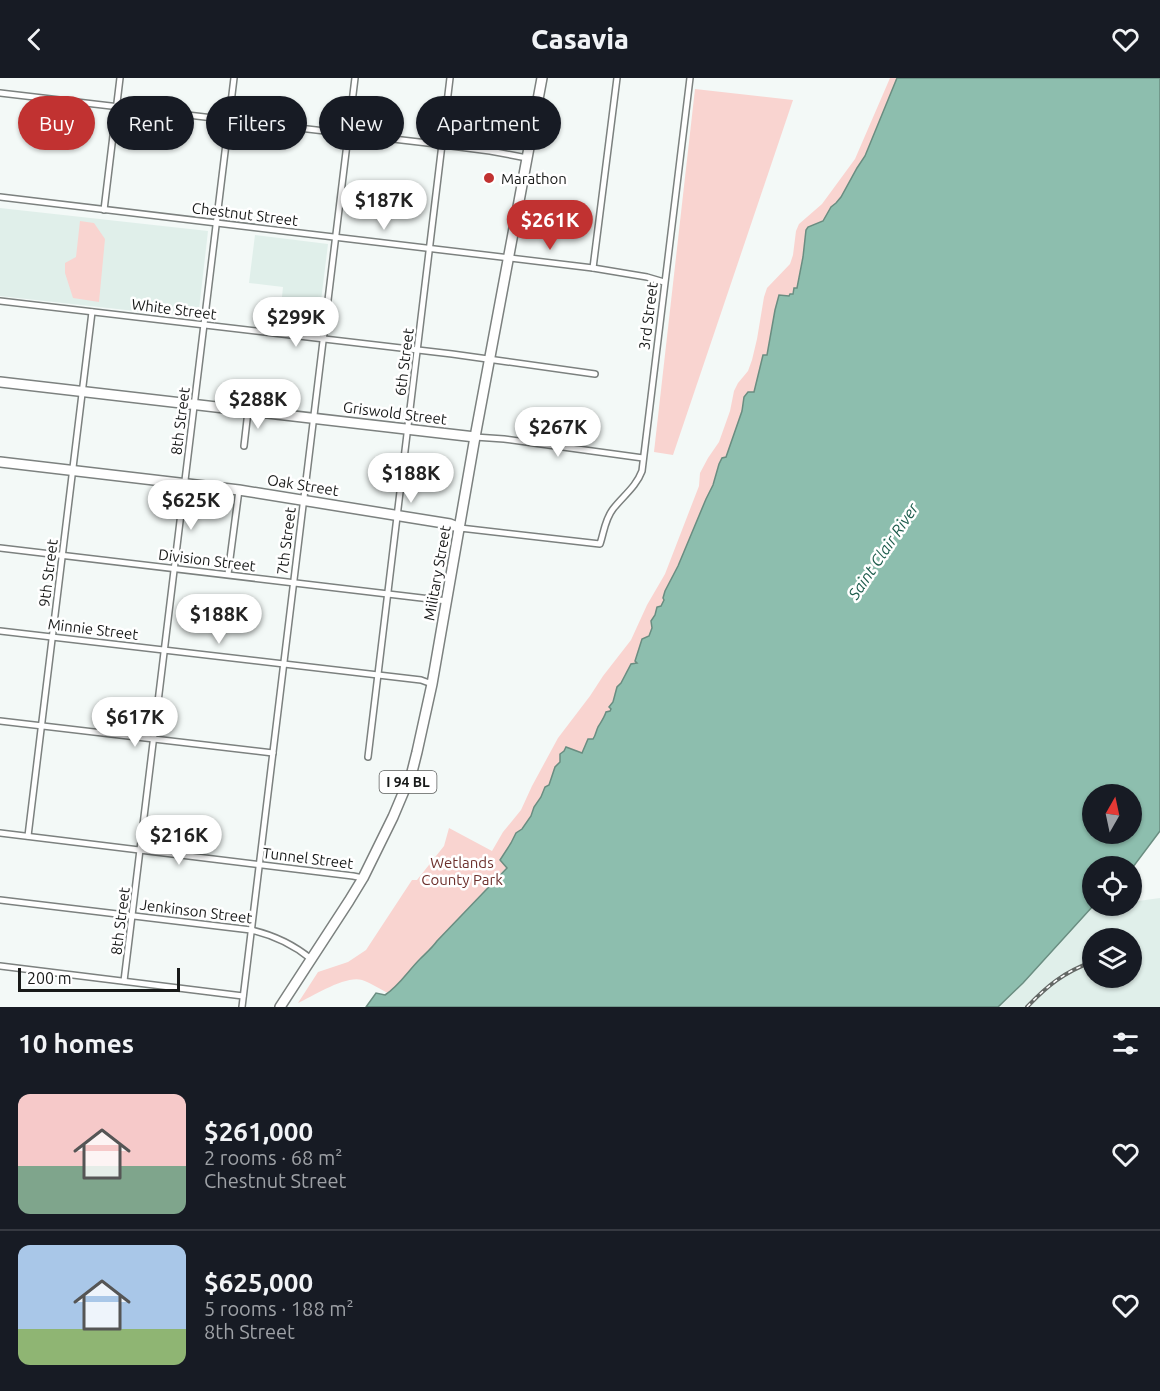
<!DOCTYPE html>
<meta charset="utf-8">
<style>
:root{--surface:#171b24;--page:#20242c;--text:#f1f3f6;--muted:#9ea1a6;--line:#363941;--accent:#c13231}
body{margin:0;font-family:Ubuntu,sans-serif;background:var(--page);color:var(--text);height:100vh;display:flex;flex-direction:column;font-size:22px;white-space:nowrap}
*{box-sizing:border-box;margin:0}
p{font-size:20px;color:var(--muted)}
.icon{flex:none;width:33px;height:33px;fill:none;stroke:currentColor;stroke-width:2;stroke-linecap:round;stroke-linejoin:round}
.map{position:relative;height:929px;overflow:hidden}
.panel{display:flex;flex-direction:column;background:var(--surface);flex:1}
.panel>*{flex:none}
.banner{position:absolute;left:18px;top:18px;width:600px;height:54px;display:flex;gap:12px}
.needle{width:39px;rotate:9deg}
.controls{position:absolute;left:1082px;top:706px;display:grid;gap:12px}
.controls a{display:grid;place-items:center;width:60px;height:60px;border-radius:50%;background:var(--surface);box-shadow:0 2px 4px #0004;font-size:30px}
.scale{position:absolute;left:18px;bottom:15px;width:162px;box-sizing:border-box;padding-left:6px;border:3px solid #181a19;border-top:0;font-size:16px;line-height:21px;white-space:nowrap;color:#181a19;-webkit-text-stroke:4px #fff;paint-order:stroke}
.price{position:absolute;translate:-50% -51px;padding:0 14px;border-radius:21px;background:#fff;color:#222;font-size:20px;line-height:39px;filter:drop-shadow(0 2px 3px #0008)}
.price::after{content:'';position:absolute;left:50%;top:36px;width:18px;height:14px;margin-left:-9px;background:inherit;clip-path:polygon(0 0,100% 0,50% 100%)}
.price.selected{background:var(--accent);color:#fff}
ul{padding:0;list-style:none}
li{display:flex;align-items:center;gap:18px;height:150px;padding:0 18px}
li+li{border-top:2px solid var(--line)}
li span{display:grid;place-items:center;flex:none;width:168px;height:120px;border-radius:12px;color:#555}
li>.icon{margin-inline-start:auto}
span .icon{width:72px;height:72px;fill:#fffc;stroke-width:1}
li b{font-size:26px}
h2{display:flex;justify-content:space-between;align-items:center;height:72px;padding:0 18px;font-size:26px}
.chip{padding:0 21px;border-radius:27px;background:var(--surface);box-shadow:0 2px 4px #0004;font-size:21px;line-height:54px}
.chip.selected{background:var(--accent);color:#fff}
header{display:flex;justify-content:space-between;align-items:center;height:78px;padding:0 18px;background:var(--surface);font-size:27px;font-weight:800}
.map>svg:first-child{display:block}
</style>
<header><svg class="icon" aria-label="back" viewBox="0 0 24 24"><path d="M15 5l-7 7 7 7"/></svg>Casavia<svg class="icon" aria-label="heart" viewBox="0 0 24 24"><path d="M12 20l-8-8c-3-5 5-10 8-4 3-6 11-1 8 4z"/></svg></header>
<div class="map">
<svg width="1160" height="929" viewBox="0 0 1160 929">
<rect width="100%" height="100%" fill="#f3f9f7"/>
<!-- built -->
<g fill="#e0efea" fill-rule="evenodd">
<polygon points="0,130 208,153 198,240 0,218"/>
<polygon points="255,157 328,166 317,255 298,253 300,230 281,228 283,209 249,205"/>
<path d="M1160 820V929H998L1023 905 1093 828H1131V824ZM1092 861H1131V900H1092Z"/>
</g>
<!-- green -->
<g fill="#f9d4d0">
<path d="M890 0H897L865 78 857 90 841 119 836 125 831 129 823 143 808 149 797 210 775 232 767 278 763 277 754 314 744 319 742 333 726 379 722 380 719 385 713 407 706 421 678 488 665 513 663 520 664 522 661 528 657 529 655 538 651 542 652 550 637 585 625 596 621 605 617 609 613 624 610 627V633L606 634C604 640 601 644 598 650 596 654 595 657 592 661H588L582 675 566 669 564 674 560 677V684L555 689 549 707 545 709 541 719 534 729 531 738 522 751 516 755 511 765 500 782 507 789 437 863 432 870 421 879 393 913 388 915C380 911 371 905 362 902 346 897 313 918 298 925L318 894 348 884 366 872 412 802H417L444 768 449 750 492 773 503 754 521 732 532 708 558 660 590 618 603 598 631 562 647 527 665 496 699 408 700 395 708 380 719 364 730 333 734 313 738 305 748 293 752 282 757 261 764 219 767 210 790 186 793 177 796 153 799 146 822 126 855 81Z"/>
<polygon points="695,11 793,22 673,377 654,374"/>
<polygon points="80,143 94,145 105,161 99,224 73,220 65,195 65,185 76,179"/>
</g>
<!-- water -->
<path fill="#8dbeae" stroke="#6a8d81" stroke-width="1.5" fill-rule="evenodd" d="M897 0H1160V753L1133 789 1130 787 1128 789H1092L1093 828 1023 905 998 929H366L376 915 385 917C399 908 408 893 420 881 426 875 432 870 437 863L507 790 500 782 511 765 516 755 522 751 531 738 534 729 541 719 545 709 549 707 555 689 560 684V676L564 673 566 669 582 675 588 661H593C596 657 596 653 598 649 601 644 604 640 606 634L610 633 611 631 609 629 613 624 617 609 621 605 631 586 637 585 635 583 642 561 649 558 652 550 651 543 655 537 657 529 661 528 664 522 663 520 665 513 678 488 706 421 713 407 719 386 722 380 726 379 742 333 744 319 748 314H754L763 277H767L775 232 779 217 789 218 790 216H793L794 210H797L803 179 806 152 808 149 823 143 831 129 836 125 841 119 857 90 865 78ZM1092 717H1131V756H1092Z"/>
<g fill="none" stroke-linecap="round" stroke-linejoin="round">
<defs>
<g id="street">
<polyline points="0,15 436,66 490,73 527,80"/>
<polyline points="0,119 593,190 647,199 664,204"/>
<polyline points="104,132 120,0"/>
<polyline points="593,190 617,0"/>
<polyline points="0,223 452,276 595,296"/>
<polyline points="475,359 504,361 643,380"/>
<polyline points="244,368 248,333"/>
<path d="M460 450 600 466C604 454 605 441 613 431 623 418 636 409 642 393L690 0"/>
<polyline points="0,470 447,523"/>
<polyline points="228,496 239,412"/>
<polyline points="0,553 421,602 432,606"/>
<polyline points="0,643 273,675"/>
<polyline points="368,679 450,0"/>
<polyline points="0,755 353,798 363,800"/>
<polyline points="28,758 92,234"/>
<path d="M0 822 251 852C273 857 294 867 311 881"/>
<polyline points="0,888 243,918"/>
<polyline points="124,903 234,0"/>
<polyline points="242,929 355,0"/>
</g>
<g id="primary">
<polyline points="0,304 475,359"/>
<polyline points="0,384 239,412 450,446 460,450"/>
<polyline points="280,929 349,823 363,800 393,739 412,694 417,674 432,606 475,359 542,0"/>
</g>
</defs>
<!-- street casing -->
<use href="#street" stroke="#7c817f" stroke-width="8"/>
<!-- primary casing -->
<use href="#primary" stroke="#7c817f" stroke-width="12"/>
<!-- street -->
<use href="#street" stroke="#fff" stroke-width="5"/>
<!-- primary -->
<use href="#primary" stroke="#fff" stroke-width="9"/>
<defs>
<path id="rail" d="M1027 929C1047 908 1064 894 1092 884"/>
</defs>
<!-- rail casing -->
<use href="#rail" stroke="#636765" stroke-width="4"/>
<!-- rail -->
<use href="#rail" stroke="#fff" stroke-width="1.5" stroke-dasharray="4.5" stroke-linecap="butt"/>
</g>
<!-- markers -->
<circle fill="#c13231" stroke="#fff" stroke-width="2" cx="489" cy="100" r="6"/>
<g text-anchor="middle" dominant-baseline="central" stroke-width="5" stroke-linejoin="round" paint-order="stroke">
<!-- shield labels -->
<rect fill="#fff" stroke="#5d5f5e" stroke-width="1.5" x="379.5" y="693" width="57" height="22" rx="4.5"/>
<g font-size="14" font-weight="bold" fill="#181a19">
<text x="408" y="704">I 94 BL</text>
</g>
<!-- poi labels -->
<g font-size="15" fill="#181a19" stroke="#fff" text-anchor="start">
<text x="501" y="100">Marathon</text>
</g>
<!-- street labels -->
<g font-size="15" fill="#181a19" stroke="#fff">
<text transform="translate(245 136) rotate(7)">Chestnut Street</text>
<text transform="translate(174 231) rotate(7)">White Street</text>
<text transform="translate(648 238) rotate(-83)">3rd Street</text>
<text transform="translate(404 284) rotate(-83)">6th Street</text>
<text transform="translate(395 335) rotate(7)">Griswold Street</text>
<text transform="translate(180 343) rotate(-83)">8th Street</text>
<text transform="translate(303 407) rotate(9)">Oak Street</text>
<text transform="translate(286 463) rotate(-83)">7th Street</text>
<text transform="translate(207 482) rotate(7)">Division Street</text>
<text transform="translate(48 495) rotate(-83)">9th Street</text>
<text transform="translate(437 495) rotate(-80)">Military Street</text>
<text transform="translate(93 551) rotate(7)">Minnie Street</text>
<text transform="translate(308 780) rotate(7)">Tunnel Street</text>
<text transform="translate(196 833) rotate(7)">Jenkinson Street</text>
<text transform="translate(120 843) rotate(-83)">8th Street</text>
</g>
<!-- park labels -->
<g font-size="15" fill="#6d302c" stroke="#fff">
<text x="462" y="784">Wetlands<tspan x="462" dy="17">County Park</tspan></text>
</g>
<!-- water labels -->
<g font-size="16" font-style="italic" fill="#1d5c4c" stroke="#fff">
<text transform="translate(883 473) rotate(-56)">Saint Clair River</text>
</g>
</g>
</svg>
<div class="controls">
<a><svg class="needle" viewBox="-14 -14 28 28"><path d="M0-13l5 13h-10z" fill="#e53935"/><path d="M0 13l5-13h-10z" fill="#9ea1a6"/></svg></a>
<a><svg class="icon" aria-label="locate" viewBox="0 0 24 24"><circle cx="12" cy="12" r="6"/><path d="M12 2v4M12 18v4M2 12h4M18 12h4"/></svg></a>
<a><svg class="icon" aria-label="layers" viewBox="0 0 24 24"><path d="M12 4l9 5-9 5-9-5zM3 14l9 5 9-5"/></svg></a>
</div>
<div class="scale">200 m</div>
<b class="price" style="left:384px;top:153px">$187K</b>
<b class="price selected" style="left:550px;top:173px">$261K</b>
<b class="price" style="left:296px;top:270px">$299K</b>
<b class="price" style="left:258px;top:352px">$288K</b>
<b class="price" style="left:558px;top:380px">$267K</b>
<b class="price" style="left:411px;top:426px">$188K</b>
<b class="price" style="left:191px;top:453px">$625K</b>
<b class="price" style="left:219px;top:567px">$188K</b>
<b class="price" style="left:135px;top:670px">$617K</b>
<b class="price" style="left:179px;top:788px">$216K</b>
<div class="banner">
<a class="chip selected">Buy</a>
<a class="chip">Rent</a>
<a class="chip">Filters</a>
<a class="chip">New</a>
<a class="chip">Apartment</a>
</div>
</div>
<section class="panel">
<h2>10 homes<svg class="icon" aria-label="filters" viewBox="0 0 24 24"><path d="M4 7h16M4 17h16"/><circle cx="9" cy="7" r="2"/><circle cx="15" cy="17" r="2"/></svg></h2>
<ul>
<li><span style="background:linear-gradient(#f6c9c9 60%,#7fa58c 0)"><svg class="icon" aria-label="home" viewBox="0 0 24 24"><path d="M3 11l9-7 9 7M6 9v11h12V9"/></svg></span><div><b>$261,000</b><p>2 rooms · 68 m²</p><p>Chestnut Street</p></div><svg class="icon" aria-label="heart" viewBox="0 0 24 24"><path d="M12 20l-8-8c-3-5 5-10 8-4 3-6 11-1 8 4z"/></svg></li>
<li><span style="background:linear-gradient(#a9c7e8 70%,#8fb573 0)"><svg class="icon" aria-label="home" viewBox="0 0 24 24"><path d="M3 11l9-7 9 7M6 9v11h12V9"/></svg></span><div><b>$625,000</b><p>5 rooms · 188 m²</p><p>8th Street</p></div><svg class="icon" aria-label="heart" viewBox="0 0 24 24"><path d="M12 20l-8-8c-3-5 5-10 8-4 3-6 11-1 8 4z"/></svg></li>
</ul>
</section>
